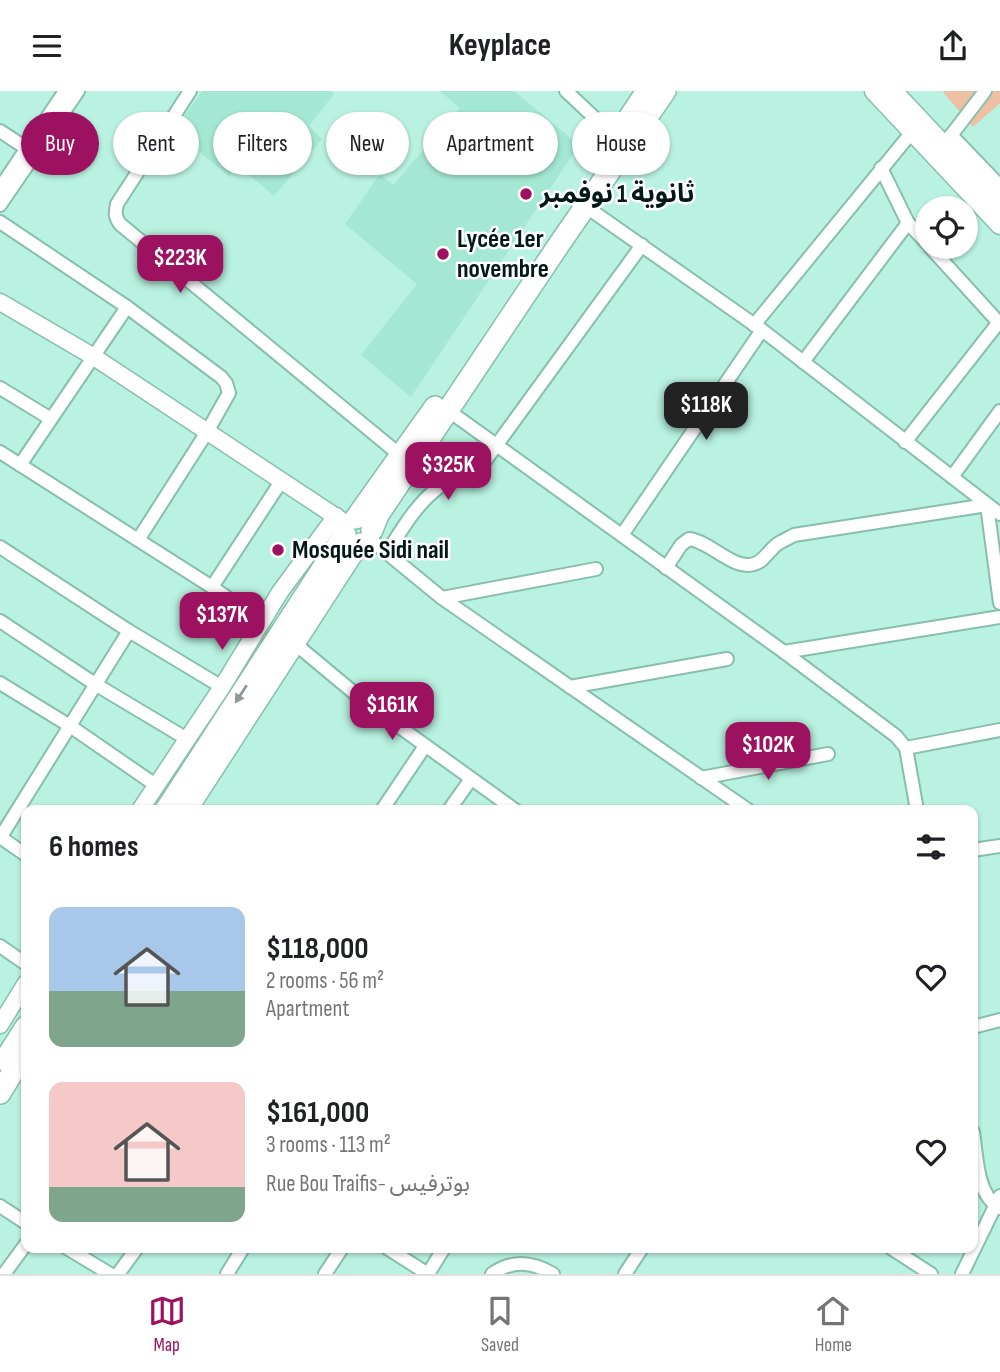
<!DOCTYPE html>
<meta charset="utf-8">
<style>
:root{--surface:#fff;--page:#f6f6f6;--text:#202124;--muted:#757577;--line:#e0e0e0;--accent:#9c1160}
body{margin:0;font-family:"Sofia Sans Condensed","Noto Sans Arabic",sans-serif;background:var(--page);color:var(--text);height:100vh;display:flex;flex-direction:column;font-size:26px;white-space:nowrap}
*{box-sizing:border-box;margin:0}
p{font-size:23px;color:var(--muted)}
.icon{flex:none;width:38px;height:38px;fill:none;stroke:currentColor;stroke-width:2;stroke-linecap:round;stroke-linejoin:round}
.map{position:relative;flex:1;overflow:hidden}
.sheet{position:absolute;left:21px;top:714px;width:957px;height:448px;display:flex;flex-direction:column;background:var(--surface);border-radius:14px;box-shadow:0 2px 5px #0004}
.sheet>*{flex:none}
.hud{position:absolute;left:21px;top:21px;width:959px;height:63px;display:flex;gap:14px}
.tools{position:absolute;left:915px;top:105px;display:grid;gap:14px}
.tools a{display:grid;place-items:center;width:63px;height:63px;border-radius:50%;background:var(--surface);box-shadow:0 2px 5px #0004;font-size:35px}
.price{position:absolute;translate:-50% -60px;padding:0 16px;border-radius:14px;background:var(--accent);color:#fff;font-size:23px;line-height:46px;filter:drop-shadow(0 2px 4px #0008)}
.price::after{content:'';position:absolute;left:50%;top:42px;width:21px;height:16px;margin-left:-10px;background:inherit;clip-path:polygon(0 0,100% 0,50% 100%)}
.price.current{background:#222;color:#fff}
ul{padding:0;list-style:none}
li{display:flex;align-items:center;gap:21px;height:175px;padding:0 28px}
li span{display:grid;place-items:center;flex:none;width:196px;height:140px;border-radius:14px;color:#555}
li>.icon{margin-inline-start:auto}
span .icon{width:84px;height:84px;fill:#fffc;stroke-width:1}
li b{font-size:30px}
h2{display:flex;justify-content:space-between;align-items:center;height:84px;padding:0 28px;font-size:30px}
.tag{padding:0 24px;border-radius:32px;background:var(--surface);box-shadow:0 2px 5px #0004;font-size:24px;line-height:63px}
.tag.current{background:var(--accent);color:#fff}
header{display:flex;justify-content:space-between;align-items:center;height:91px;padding:0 28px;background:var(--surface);font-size:32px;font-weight:700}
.dock{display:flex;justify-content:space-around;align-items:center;height:98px;border-top:2px solid var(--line);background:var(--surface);font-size:19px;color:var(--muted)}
.dock a{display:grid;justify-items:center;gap:4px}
.dock .current{color:var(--accent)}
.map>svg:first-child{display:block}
</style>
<header><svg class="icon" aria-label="menu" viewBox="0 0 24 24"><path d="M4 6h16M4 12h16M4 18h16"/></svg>Keyplace<svg class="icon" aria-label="share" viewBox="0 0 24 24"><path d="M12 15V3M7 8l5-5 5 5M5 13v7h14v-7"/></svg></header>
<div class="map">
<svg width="1000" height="1183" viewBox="0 0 1000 1183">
<rect width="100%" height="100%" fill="#b9f2e0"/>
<!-- built -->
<g fill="#a4e7d2">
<polygon points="202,0 331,0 334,3 309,35 322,48 274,105 238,74 229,85 174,40"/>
<polygon points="440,0 514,0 579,54 411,306 361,264 417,193 345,133 380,83 393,94 460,17"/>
</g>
<!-- green -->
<polygon fill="#efbfa2" points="944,0 1000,0 1000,12 973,36 943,1"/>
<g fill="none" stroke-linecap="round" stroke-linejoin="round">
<defs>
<g id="minor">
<path d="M190 0 117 113C115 122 115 126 120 133L400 364"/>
<polyline points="566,0 616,47"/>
<polyline points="0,40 32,61"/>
<polyline points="951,44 1000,95"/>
<polyline points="946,51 985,0"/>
<polyline points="881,77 908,132 928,153"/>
<polyline points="0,97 65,0"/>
<polyline points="0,114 78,0"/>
<polyline points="585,115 762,239 1000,423"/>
<polyline points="0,131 127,216 221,286 226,292 229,302 207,341 138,449"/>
<polyline points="930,156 1000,233"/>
<polyline points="754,234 912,41"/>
<polyline points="803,271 908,132"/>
<polyline points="0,297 51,328"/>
<polyline points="449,320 784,561 896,645 906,657 1000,639"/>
<polyline points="905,351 999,231"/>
<polyline points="0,361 212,496 261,531"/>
<polyline points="20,374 127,216"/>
<polyline points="952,386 1000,320"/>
<polyline points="622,444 762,239"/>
<polyline points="370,448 442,507 748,719"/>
<polyline points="0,456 129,540 222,596"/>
<path d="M387 462C402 438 418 410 442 394 456 385 474 383 485 370L642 154"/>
<path d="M666 477 681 454 689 448C710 450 734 480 754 473 765 470 770 457 779 452 784 449 789 447 794 444L987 414 1000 512"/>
<polyline points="212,496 282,389"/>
<polyline points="442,507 596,478"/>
<polyline points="0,530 95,593 187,648"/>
<polyline points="293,551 365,611 515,719"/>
<polyline points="784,561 1000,526"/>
<polyline points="0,592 70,635 157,695"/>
<polyline points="570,596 727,568"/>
<polyline points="906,657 917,719"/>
<polyline points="701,687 828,663"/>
<polyline points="382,719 425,655"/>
<polyline points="449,719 471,688"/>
<polyline points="0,746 26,764"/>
<polyline points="0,747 129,540"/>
<polyline points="973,759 1000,755"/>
<polyline points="0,855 26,873"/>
<polyline points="973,936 1000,929"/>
<path d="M973 1041C977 1065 976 1104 1000 1117"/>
<polyline points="0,1115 26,1132"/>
<polyline points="67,1157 110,1183"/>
<polyline points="387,1157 428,1183"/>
<polyline points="891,1157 931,1183"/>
<polyline points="4,1183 26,1153"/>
<polyline points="118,1183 137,1157"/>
<polyline points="227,1183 243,1157"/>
<polyline points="325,1183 342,1157"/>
<polyline points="428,1183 444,1157"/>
<path d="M492 1183C513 1168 533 1171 553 1183"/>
<polyline points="625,1183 642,1157"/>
<polyline points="962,1183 1000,1105"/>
</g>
<g id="tertiary">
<polyline points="0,211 94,266 347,433"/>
<polyline points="140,719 222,596 280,501 336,425"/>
<polyline points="0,934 26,892"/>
</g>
<g id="secondary">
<polyline points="874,0 1000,134"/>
<polyline points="893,0 1000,114"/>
</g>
<g id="trunk">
<polyline points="611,54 647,0"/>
<polyline points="356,427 435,316"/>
<polyline points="372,439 378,424 558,155 665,0"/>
<polyline points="166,719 345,443"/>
<polyline points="186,719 355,458 361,453"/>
<polyline points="5,969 26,936"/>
<polyline points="0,1002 26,959"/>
</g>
</defs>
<!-- minor casing -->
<use href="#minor" stroke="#87bfad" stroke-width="16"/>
<!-- tertiary casing -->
<use href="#tertiary" stroke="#87bfad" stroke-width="19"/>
<!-- secondary casing -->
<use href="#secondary" stroke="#87bfad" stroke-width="21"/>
<!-- trunk casing -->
<use href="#trunk" stroke="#87bfad" stroke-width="24"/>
<!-- minor -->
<use href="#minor" stroke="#fff" stroke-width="12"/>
<!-- tertiary -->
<use href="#tertiary" stroke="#fff" stroke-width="16"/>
<!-- secondary -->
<use href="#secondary" stroke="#fff" stroke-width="18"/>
<!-- trunk -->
<use href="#trunk" stroke="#fff" stroke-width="21"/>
</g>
<!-- one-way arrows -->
<defs><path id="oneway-solid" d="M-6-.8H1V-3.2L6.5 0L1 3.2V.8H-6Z" transform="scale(1.75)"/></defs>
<use fill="#8e9895" href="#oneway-solid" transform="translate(241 603) rotate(123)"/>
<!-- markers -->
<g fill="#9c1160" stroke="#fff" stroke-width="2.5">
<circle cx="526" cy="103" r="7"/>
<circle cx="443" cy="163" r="7"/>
<circle cx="278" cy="459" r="7"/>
</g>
<g text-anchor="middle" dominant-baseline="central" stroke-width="5" stroke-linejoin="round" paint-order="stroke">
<!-- poi labels -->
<g font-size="26" font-weight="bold" fill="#031913" stroke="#fff" text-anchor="start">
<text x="540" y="103">ثانوية 1 نوفمبر</text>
<text x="457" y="148">Lycée 1er<tspan x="457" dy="30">novembre</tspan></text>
<text x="292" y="459">Mosquée Sidi nail</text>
</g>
</g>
</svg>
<div class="tools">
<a><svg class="icon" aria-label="locate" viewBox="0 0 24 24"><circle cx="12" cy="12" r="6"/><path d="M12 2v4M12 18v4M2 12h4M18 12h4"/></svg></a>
</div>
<b class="price" style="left:180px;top:204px">$223K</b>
<b class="price current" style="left:706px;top:351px">$118K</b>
<b class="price" style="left:448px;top:411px">$325K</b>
<b class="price" style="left:222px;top:561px">$137K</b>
<b class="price" style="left:392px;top:651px">$161K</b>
<b class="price" style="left:768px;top:691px">$102K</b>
<div class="hud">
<a class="tag current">Buy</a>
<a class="tag">Rent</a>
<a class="tag">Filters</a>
<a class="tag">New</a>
<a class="tag">Apartment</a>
<a class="tag">House</a>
</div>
<section class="sheet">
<h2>6 homes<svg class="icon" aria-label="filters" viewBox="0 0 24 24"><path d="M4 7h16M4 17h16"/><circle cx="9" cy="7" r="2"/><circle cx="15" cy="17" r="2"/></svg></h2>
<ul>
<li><span style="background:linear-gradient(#a9c7e8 60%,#7fa58c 0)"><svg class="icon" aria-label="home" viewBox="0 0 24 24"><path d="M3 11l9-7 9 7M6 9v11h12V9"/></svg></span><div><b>$118,000</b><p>2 rooms · 56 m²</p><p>Apartment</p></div><svg class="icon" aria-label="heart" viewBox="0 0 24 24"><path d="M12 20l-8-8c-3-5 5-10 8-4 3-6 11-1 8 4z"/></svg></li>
<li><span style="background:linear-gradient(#f6c9c9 75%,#7fa58c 0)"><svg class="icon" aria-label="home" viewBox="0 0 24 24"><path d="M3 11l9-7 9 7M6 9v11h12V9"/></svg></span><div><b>$161,000</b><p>3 rooms · 113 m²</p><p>Rue Bou Traifis- بوترفيس</p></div><svg class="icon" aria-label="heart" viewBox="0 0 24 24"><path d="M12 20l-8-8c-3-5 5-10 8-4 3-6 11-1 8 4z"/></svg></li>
</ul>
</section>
</div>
<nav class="dock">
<a class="current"><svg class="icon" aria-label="map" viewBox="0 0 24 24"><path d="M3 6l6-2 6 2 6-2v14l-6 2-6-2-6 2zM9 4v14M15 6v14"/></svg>Map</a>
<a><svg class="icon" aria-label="saved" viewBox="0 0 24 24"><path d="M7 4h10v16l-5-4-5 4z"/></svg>Saved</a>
<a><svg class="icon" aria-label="home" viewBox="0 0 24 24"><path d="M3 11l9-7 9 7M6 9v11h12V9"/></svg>Home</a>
</nav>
